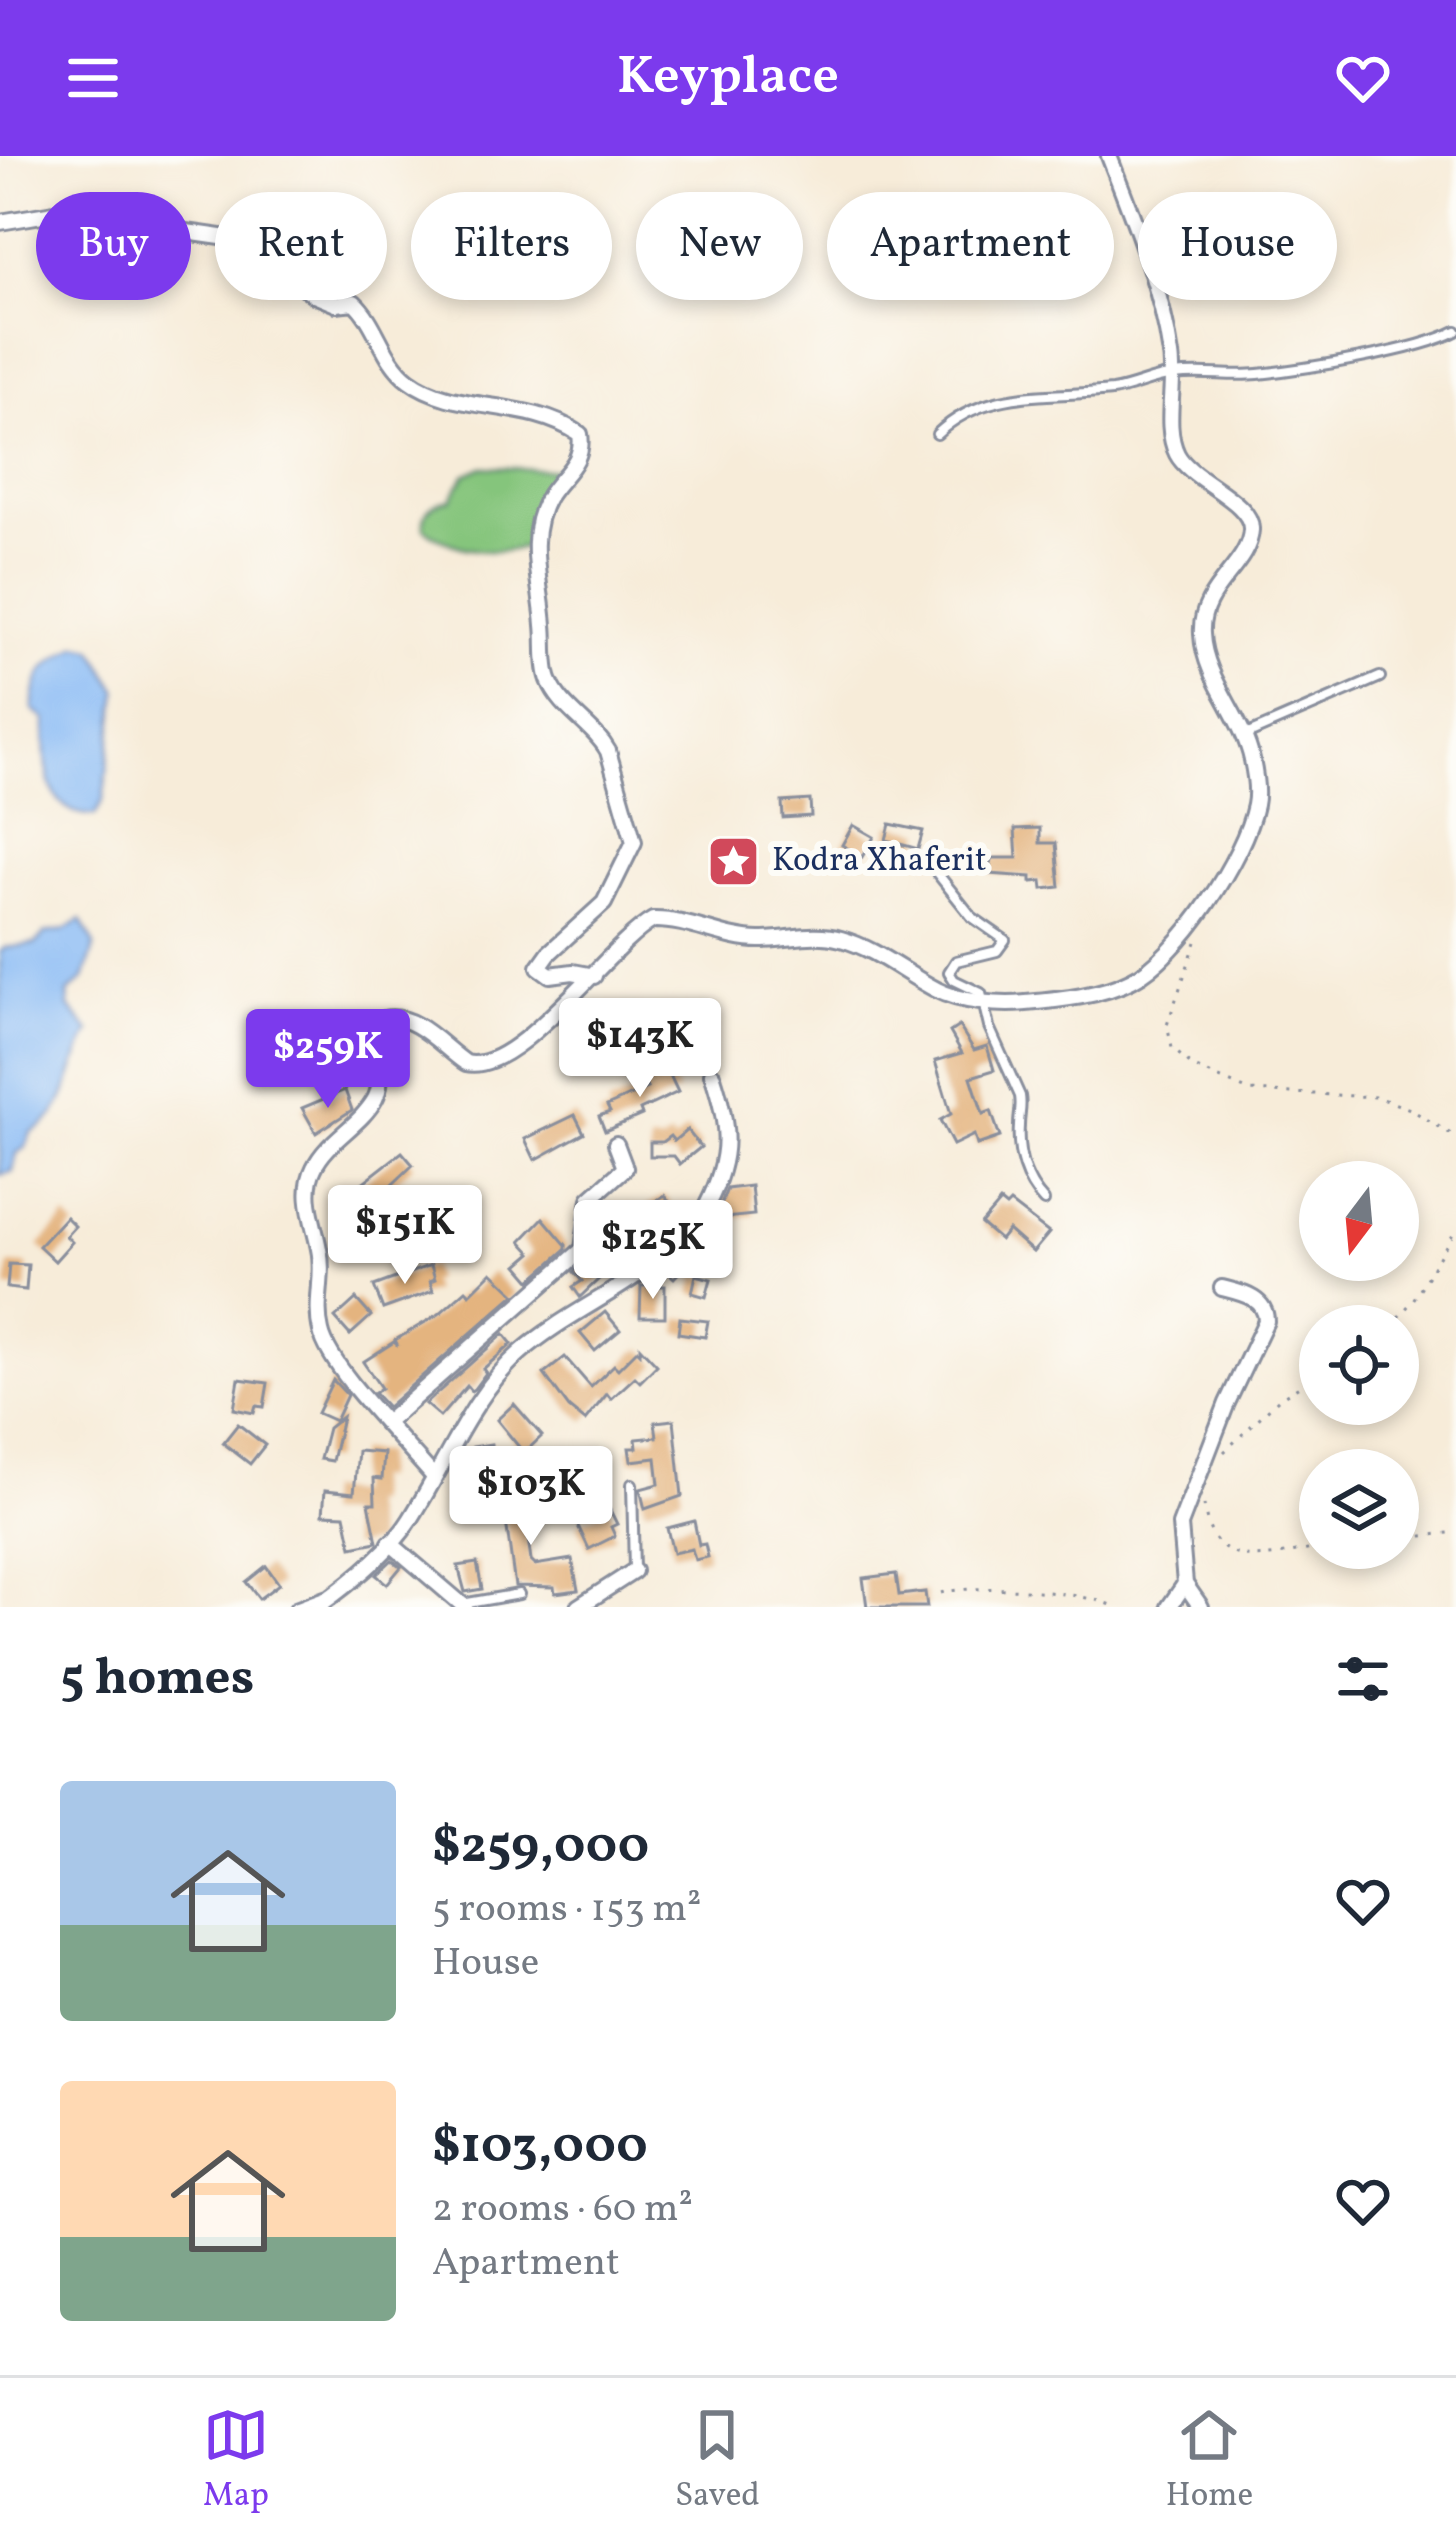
<!DOCTYPE html>
<meta charset="utf-8">
<style>
:root{--surface:#fff;--page:#f2f2f3;--text:#1f2937;--muted:#747a83;--line:#e0e1e3;--accent:#7c3aed}
body{margin:0;font-family:Vollkorn,serif;background:var(--page);color:var(--text);height:100vh;display:flex;flex-direction:column;font-size:45px;white-space:nowrap}
*{box-sizing:border-box;margin:0}
p{font-size:39px;color:var(--muted)}
.icon{flex:none;width:66px;height:66px;fill:none;stroke:currentColor;stroke-width:2;stroke-linecap:round;stroke-linejoin:round}
.map{position:relative;height:1451px;overflow:hidden}
.panel{display:flex;flex-direction:column;background:var(--surface);flex:1}
.panel>*{flex:none}
.top-card{position:absolute;left:36px;top:36px;width:1386px;height:108px;display:flex;gap:24px}
.needle{width:78px;rotate:196deg}
.fabs{position:absolute;left:1299px;top:1005px;display:grid;gap:24px}
.fabs a{display:grid;place-items:center;width:120px;height:120px;border-radius:50%;background:var(--surface);box-shadow:0 6px 18px #0003;font-size:60px}
.price{position:absolute;translate:-50% -102px;padding:0 27px;border-radius:12px;background:#fff;color:#222;font-size:39px;line-height:78px;filter:drop-shadow(0 3px 6px #0008)}
.price::after{content:'';position:absolute;left:50%;top:72px;width:36px;height:27px;margin-left:-18px;background:inherit;clip-path:polygon(0 0,100% 0,50% 100%)}
.price.selected{background:var(--accent);color:#fff}
ul{padding:0;list-style:none}
li{display:flex;align-items:center;gap:36px;height:300px;padding:0 60px}
li span{display:grid;place-items:center;flex:none;width:336px;height:240px;border-radius:12px;color:#555}
li>.icon{margin-inline-start:auto}
span .icon{width:144px;height:144px;fill:#fffc;stroke-width:1}
li b{font-size:51px}
h2{display:flex;justify-content:space-between;align-items:center;height:144px;padding:0 60px;font-size:51px}
.tag{padding:0 42px;border-radius:54px;background:var(--surface);box-shadow:0 6px 18px #0003;font-size:42px;line-height:108px}
.tag.selected{background:var(--accent);color:#fff}
header{display:flex;justify-content:space-between;align-items:center;height:156px;padding:0 60px;background:var(--accent);color:#fff;font-size:54px;font-weight:600}
.dock{display:flex;justify-content:space-around;align-items:center;height:168px;border-top:3px solid var(--line);background:var(--surface);font-size:33px;color:var(--muted)}
.dock a{display:grid;justify-items:center;gap:6px}
.dock .selected{color:var(--accent)}
.map>svg:first-child{display:block}
</style>
<header><svg class="icon" aria-label="menu" viewBox="0 0 24 24"><path d="M4 6h16M4 12h16M4 18h16"/></svg>Keyplace<svg class="icon" aria-label="heart" viewBox="0 0 24 24"><path d="M12 20l-8-8c-3-5 5-10 8-4 3-6 11-1 8 4z"/></svg></header>
<div class="map">
<svg width="1456" height="1451" viewBox="0 0 1456 1451">
<rect width="100%" height="100%" fill="#fdfcf7"/>
<filter id="ink" filterUnits="userSpaceOnUse"><feTurbulence type="fractalNoise" baseFrequency=".00833" numOctaves="2"/><feDisplacementMap in="SourceGraphic" scale="24" xChannelSelector="R" yChannelSelector="G"/><feConvolveMatrix kernelMatrix="1 2 1 2 8 2 1 2 1" color-interpolation-filters="sRGB"/></filter>
<filter id="wash" filterUnits="userSpaceOnUse"><feTurbulence type="fractalNoise" baseFrequency=".004" numOctaves="4" result="noise"/><feDisplacementMap in="SourceGraphic" scale="48" xChannelSelector="R" yChannelSelector="G"/><feGaussianBlur stdDeviation="2.7" result="paint"/><feColorMatrix in="noise" values="0 0 0 0 0 0 0 0 0 0 0 0 0 0 0 0 0 1.4 0 .05"/><feComposite in="paint" operator="in"/></filter>
<g filter="url(#wash)">
<rect width="100%" height="100%" fill="#f7ecd9"/>
<!-- green -->
<path fill="#85c57c" stroke="#507a6d" stroke-width="3" d="M483 311 561 314C539 337 526 359 527 391 492 400 452 395 424 372 422 352 434 347 451 343L465 319Z"/>
<!-- water -->
<g fill="#87b9f4" stroke="#5174a9" stroke-width="3">
<path d="M78 490 93 493 118 535 103 644 95 659C42 661 44 600 46 564L33 553C37 512 44 511 78 490Z"/>
<path d="M81 764 95 789 84 823 68 837 69 851 90 876C69 908 70 960 31 976L25 992 17 997 13 1015 0 1019V797L4 792 36 788 46 777 65 774Z"/>
</g>
<g id="blocks">
<!-- building -->
<g fill="#e4b47f">
<polygon points="810,644 811,660 783,662 782,646"/>
<polygon points="890,668 923,675 918,693 886,684"/>
<polygon points="853,669 874,681 862,701 842,689"/>
<polygon points="1040,672 1040,687 1056,687 1060,731 1043,733 1042,725 1031,726 1031,721 990,718 991,702 1017,702 1015,673"/>
<polygon points="959,870 974,894 987,890 994,914 971,921 983,958 991,955 1000,981 977,989 974,979 953,989 940,964 951,958 935,905 962,897 950,876"/>
<polygon points="691,871 705,894 684,906 670,883"/>
<polygon points="666,911 678,936 640,954 642,959 605,975 599,960 610,956 607,950 647,932 643,923"/>
<polygon points="345,934 352,954 316,977 302,952"/>
<polygon points="575,959 584,977 535,1004 525,983"/>
<polygon points="687,974 701,991 680,1008 674,1000 650,1000 650,986 662,986 670,980 674,985"/>
<polygon points="402,996 413,1009 358,1061 343,1042"/>
<polygon points="751,1030 754,1059 715,1063 727,1033"/>
<polygon points="665,1039 678,1061 659,1072 646,1051"/>
<polygon points="447,1045 466,1061 444,1089 422,1071 425,1085 408,1071 422,1053 434,1062"/>
<polygon points="1000,1046 1006,1051 1010,1047 1049,1077 1033,1096 1008,1074 1000,1084 981,1068"/>
<polygon points="66,1061 75,1070 66,1080 72,1086 55,1105 39,1090"/>
<polygon points="543,1062 566,1089 566,1093 531,1124 518,1109 532,1097 521,1085"/>
<polygon points="622,1074 636,1088 580,1141 573,1131 582,1125 574,1116 597,1091 601,1095"/>
<polygon points="682,1098 690,1105 674,1122 664,1113"/>
<polygon points="9,1108 28,1109 26,1134 7,1132"/>
<polygon points="431,1109 435,1123 430,1125 433,1135 383,1153 374,1130"/>
<polygon points="492,1116 515,1138 387,1251 374,1237 381,1232 363,1206 394,1186 398,1190 395,1184 439,1158 466,1134 470,1138"/>
<polygon points="696,1119 711,1123 706,1141 692,1137"/>
<polygon points="641,1130 665,1130 665,1161 640,1161"/>
<polygon points="356,1143 371,1160 350,1179 335,1162"/>
<polygon points="605,1156 620,1174 595,1195 580,1177"/>
<polygon points="680,1162 708,1165 705,1181 678,1177"/>
<polygon points="504,1178 512,1188 483,1213 486,1217 474,1233 471,1235 467,1230 440,1261 425,1248"/>
<polygon points="640,1191 657,1209 640,1226 635,1221 611,1243 607,1238 585,1265 569,1252 544,1218 565,1201 591,1231 614,1209 618,1213 637,1194 640,1197"/>
<polygon points="239,1223 268,1227 264,1251 256,1250 254,1257 234,1253"/>
<polygon points="333,1224 347,1239 335,1265 317,1257"/>
<polygon points="514,1248 542,1280 524,1297 497,1264"/>
<polygon points="342,1261 332,1305 320,1303 328,1272"/>
<polygon points="674,1264 682,1340 645,1353 640,1333 659,1328 656,1302 631,1305 629,1292 637,1292 636,1283 657,1281 655,1266"/>
<polygon points="238,1268 265,1289 250,1308 223,1287"/>
<polygon points="491,1288 499,1323 481,1326 473,1291"/>
<polygon points="358,1295 384,1297 382,1323 374,1322 375,1347 369,1347 377,1386 352,1391 345,1359 323,1358 325,1334 354,1337"/>
<polygon points="479,1323 481,1346 458,1347 456,1324"/>
<polygon points="526,1326 529,1351 524,1352 531,1405 535,1409 572,1403 578,1434 555,1437 554,1431 515,1430 501,1329"/>
<polygon points="609,1352 617,1368 611,1371 615,1380 589,1393 577,1368"/>
<polygon points="694,1365 699,1389 705,1388 708,1401 695,1404 692,1393 673,1397 667,1372"/>
<polygon points="392,1404 401,1411 387,1428 376,1419"/>
<polygon points="477,1407 482,1433 465,1436 458,1410"/>
<polygon points="266,1410 279,1428 259,1443 246,1426"/>
<polygon points="896,1418 899,1439 925,1436 927,1451 867,1451 863,1422"/>
</g>
</g>
</g>
<g filter="url(#ink)">
<use href="#blocks" fill-opacity="0" stroke="#898e9c" stroke-width="3"/>
<g fill="none" stroke-linecap="round" stroke-linejoin="round">
<defs>
<g id="service">
<path d="M937 278C986 231 1050 242 1112 235 1133 232 1153 221 1174 219 1202 215 1230 221 1258 218 1304 213 1419 195 1456 175"/>
<polyline points="1246,579 1380,521"/>
<path d="M937 717 972 761 1005 784 997 795 956 805 949 816 954 824 981 837 989 871 1020 940C1022 952 1019 958 1019 970 1017 998 1025 1025 1044 1045"/>
<polyline points="632,1328 634,1414"/>
<polyline points="462,1448 519,1438"/>
<polyline points="295,1451 327,1439"/>
</g>
<g id="minor">
<path d="M0 66 72 54 116 66 228 82 262 97 314 139 336 148 354 146C378 168 382 204 409 224 456 259 525 241 580 278 585 307 561 319 548 341 525 381 541 427 544 469 546 486 543 508 549 524 561 554 593 568 608 595L634 686 604 747 549 797 539 811 550 819 573 816 594 820"/>
<polyline points="388,1265 583,1093 590,1043 625,1012 616,988"/>
<path d="M433 1320C405 1286 329 1213 321 1175 314 1147 325 1120 319 1093 314 1066 301 1038 314 1012 327 984 360 970 375 943 388 918 367 883 384 863 415 856 442 891 466 907 518 920 609 788 653 764 689 763 724 784 760 784 787 784 814 775 841 783 877 793 904 817 937 834 960 846 1000 850 1026 847 1060 844 1101 840 1132 824 1179 801 1245 700 1255 649 1258 635 1255 618 1252 604 1243 561 1204 523 1202 478 1199 432 1249 411 1251 374 1253 345 1191 325 1177 298 1163 270 1176 230 1171 199 1161 130 1134 64 1109 0"/>
<polyline points="390,1387 465,1451"/>
<path d="M317 1451C349 1428 389 1397 410 1364 444 1311 473 1237 521 1196 578 1146 669 1118 707 1049 733 999 729 969 712 918"/>
<polyline points="578,1451 634,1415"/>
<polyline points="1169,1451 1185,1428"/>
<path d="M1201 1451 1185 1428 1180 1369 1227 1247 1266 1165C1266 1141 1241 1137 1222 1132"/>
</g>
</defs>
<!-- service casing -->
<use href="#service" stroke="#898e9c" stroke-width="14"/>
<!-- minor casing -->
<use href="#minor" stroke="#898e9c" stroke-width="20"/>
<!-- path -->
<g stroke="#898e9c" stroke-width="3" stroke-dasharray="3 9" stroke-linecap="butt">
<polyline points="1196,786 1167,869 1172,892 1192,910 1249,935 1377,941 1410,953 1456,981"/>
<polyline points="1390,1170 1412,1146 1456,1073"/>
<polyline points="1224,1296 1280,1242 1320,1217"/>
<path d="M1204 1349C1212 1421 1270 1399 1320 1392"/>
<polyline points="1398,1383 1456,1376"/>
<path d="M941 1437C975 1427 1084 1435 1116 1451"/>
</g>
<!-- service -->
<use href="#service" stroke="#fff" stroke-width="8"/>
<!-- minor -->
<use href="#minor" stroke="#fff" stroke-width="14"/>
</g>
</g>
<!-- icons -->
<defs>
<symbol id="sight-square" viewBox="-11 -11 22 22"><rect x="-9" y="-9" width="18" height="18" rx="4" fill="#d1495b" stroke="#fdfcf7"/><path d="M0-6L1.8-2.2L6-1.7L2.9 1.2L3.7 5.4L0 3.3L-3.7 5.4L-2.9 1.2L-6-1.7L-1.8-2.2Z" fill="#fff"/></symbol>
</defs>
<g fill-rule="evenodd">
<use href="#sight-square" x="704" y="676" width="59" height="59"/>
</g>
<g text-anchor="middle" dominant-baseline="central" stroke-width="12" stroke-linejoin="round" paint-order="stroke">
<!-- poi labels -->
<g font-size="33" fill="#1b2f5e" stroke="#fdfcf7" text-anchor="start">
<text x="772" y="706">Kodra Xhaferit</text>
</g>
</g>
</svg>
<div class="fabs">
<a><svg class="needle" viewBox="-14 -14 28 28"><path d="M0-13l5 13h-10z" fill="#e53935"/><path d="M0 13l5-13h-10z" fill="#747a83"/></svg></a>
<a><svg class="icon" aria-label="locate" viewBox="0 0 24 24"><circle cx="12" cy="12" r="6"/><path d="M12 2v4M12 18v4M2 12h4M18 12h4"/></svg></a>
<a><svg class="icon" aria-label="layers" viewBox="0 0 24 24"><path d="M12 4l9 5-9 5-9-5zM3 14l9 5 9-5"/></svg></a>
</div>
<b class="price" style="left:640px;top:944px">$143K</b>
<b class="price selected" style="left:328px;top:955px">$259K</b>
<b class="price" style="left:405px;top:1131px">$151K</b>
<b class="price" style="left:653px;top:1146px">$125K</b>
<b class="price" style="left:531px;top:1392px">$103K</b>
<div class="top-card">
<a class="tag selected">Buy</a>
<a class="tag">Rent</a>
<a class="tag">Filters</a>
<a class="tag">New</a>
<a class="tag">Apartment</a>
<a class="tag">House</a>
</div>
</div>
<section class="panel">
<h2>5 homes<svg class="icon" aria-label="filters" viewBox="0 0 24 24"><path d="M4 7h16M4 17h16"/><circle cx="9" cy="7" r="2"/><circle cx="15" cy="17" r="2"/></svg></h2>
<ul>
<li><span style="background:linear-gradient(#a9c7e8 60%,#7fa58c 0)"><svg class="icon" aria-label="home" viewBox="0 0 24 24"><path d="M3 11l9-7 9 7M6 9v11h12V9"/></svg></span><div><b>$259,000</b><p>5 rooms · 153 m²</p><p>House</p></div><svg class="icon" aria-label="heart" viewBox="0 0 24 24"><path d="M12 20l-8-8c-3-5 5-10 8-4 3-6 11-1 8 4z"/></svg></li>
<li><span style="background:linear-gradient(#ffd9b3 65%,#7fa58c 0)"><svg class="icon" aria-label="home" viewBox="0 0 24 24"><path d="M3 11l9-7 9 7M6 9v11h12V9"/></svg></span><div><b>$103,000</b><p>2 rooms · 60 m²</p><p>Apartment</p></div><svg class="icon" aria-label="heart" viewBox="0 0 24 24"><path d="M12 20l-8-8c-3-5 5-10 8-4 3-6 11-1 8 4z"/></svg></li>
</ul>
</section>
<nav class="dock">
<a class="selected"><svg class="icon" aria-label="map" viewBox="0 0 24 24"><path d="M3 6l6-2 6 2 6-2v14l-6 2-6-2-6 2zM9 4v14M15 6v14"/></svg>Map</a>
<a><svg class="icon" aria-label="saved" viewBox="0 0 24 24"><path d="M7 4h10v16l-5-4-5 4z"/></svg>Saved</a>
<a><svg class="icon" aria-label="home" viewBox="0 0 24 24"><path d="M3 11l9-7 9 7M6 9v11h12V9"/></svg>Home</a>
</nav>
